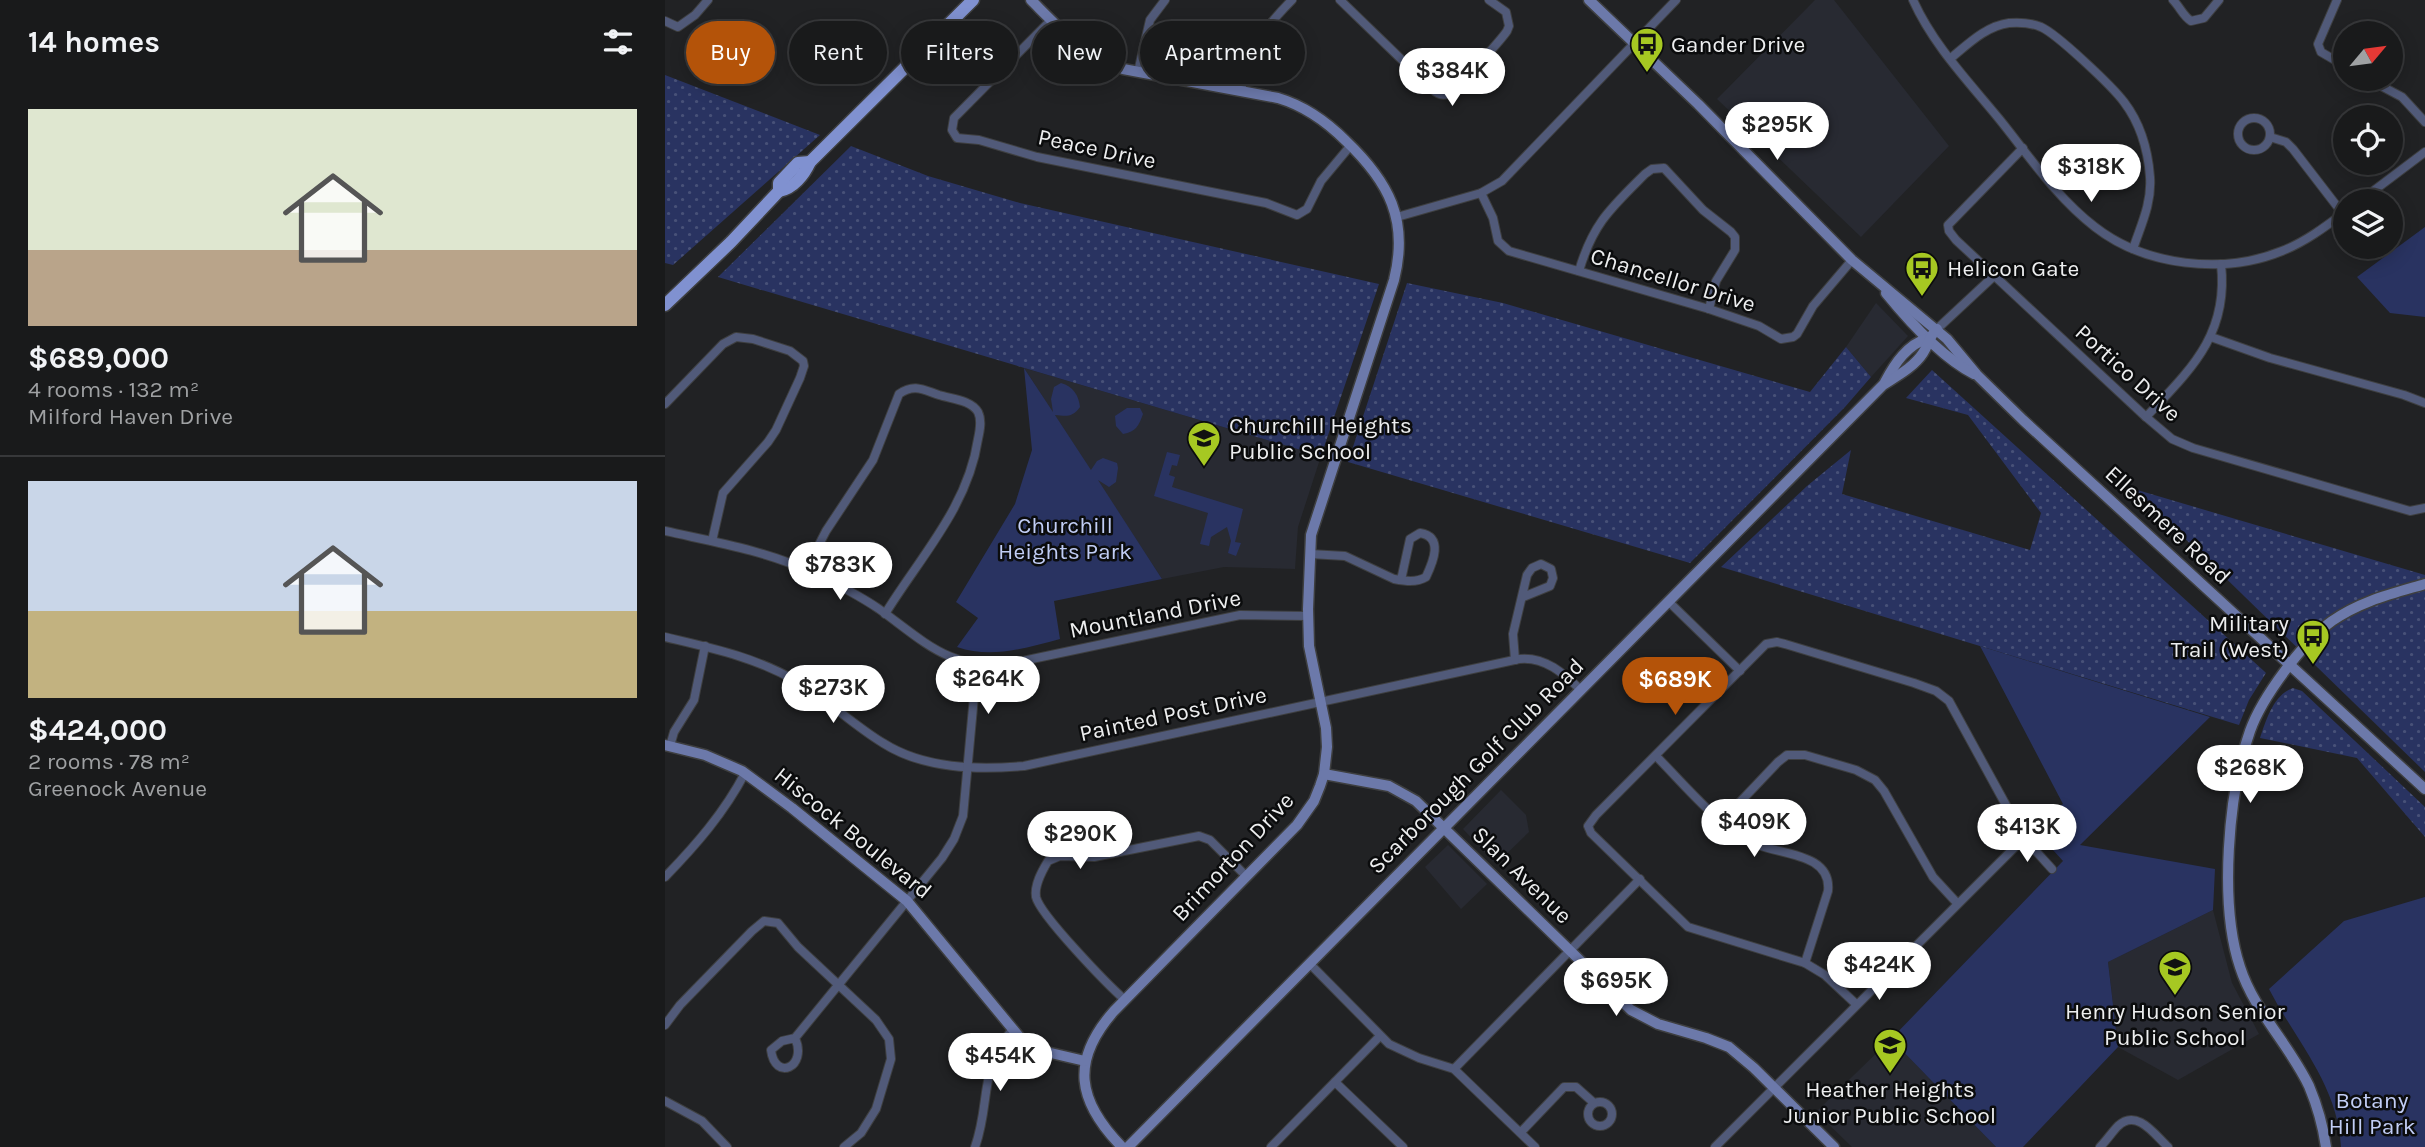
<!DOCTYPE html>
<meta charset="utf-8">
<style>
:root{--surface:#191a1b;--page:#222324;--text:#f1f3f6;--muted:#9fa1a3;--line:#37383a;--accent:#b45309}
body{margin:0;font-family:Karla,sans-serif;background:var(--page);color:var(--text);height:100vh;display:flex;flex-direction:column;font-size:26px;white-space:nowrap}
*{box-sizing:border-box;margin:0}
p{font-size:23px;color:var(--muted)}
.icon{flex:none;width:38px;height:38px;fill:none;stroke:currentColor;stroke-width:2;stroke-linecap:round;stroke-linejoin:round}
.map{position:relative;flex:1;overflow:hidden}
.drawer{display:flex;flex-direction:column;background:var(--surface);width:665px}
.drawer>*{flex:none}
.hud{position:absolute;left:21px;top:21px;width:665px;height:63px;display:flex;gap:14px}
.needle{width:46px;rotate:61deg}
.controls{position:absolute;left:1668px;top:21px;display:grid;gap:14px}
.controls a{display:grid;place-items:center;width:70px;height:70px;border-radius:50%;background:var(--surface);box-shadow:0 4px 18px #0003,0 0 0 2px var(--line);font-size:35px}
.price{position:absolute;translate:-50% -60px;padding:0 16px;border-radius:24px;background:#fff;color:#222;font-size:23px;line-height:46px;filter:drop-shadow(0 2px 4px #0008)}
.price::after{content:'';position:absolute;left:50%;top:42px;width:21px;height:16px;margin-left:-10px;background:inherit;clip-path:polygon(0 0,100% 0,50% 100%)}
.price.selected{background:var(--accent);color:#fff}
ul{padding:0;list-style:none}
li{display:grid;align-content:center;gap:14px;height:371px;padding:0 28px}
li+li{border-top:2px solid var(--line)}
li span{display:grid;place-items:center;height:217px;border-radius:0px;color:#555}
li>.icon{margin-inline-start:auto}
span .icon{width:126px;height:126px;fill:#fffc;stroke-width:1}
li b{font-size:30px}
h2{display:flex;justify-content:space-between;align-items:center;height:84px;padding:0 28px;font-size:30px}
.tag{padding:0 24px;border-radius:32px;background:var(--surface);box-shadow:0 4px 18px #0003,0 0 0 2px var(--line);font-size:24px;line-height:63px}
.tag.selected{background:var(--accent);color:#fff}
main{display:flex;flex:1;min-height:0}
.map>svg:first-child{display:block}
</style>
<main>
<section class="drawer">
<h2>14 homes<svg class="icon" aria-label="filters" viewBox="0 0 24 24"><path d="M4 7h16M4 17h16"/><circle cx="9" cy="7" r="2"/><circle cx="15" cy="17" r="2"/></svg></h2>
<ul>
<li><span style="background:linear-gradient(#dfe7d0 65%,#b9a48a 0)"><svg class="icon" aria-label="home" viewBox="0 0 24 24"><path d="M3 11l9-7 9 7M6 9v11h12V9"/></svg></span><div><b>$689,000</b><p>4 rooms · 132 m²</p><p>Milford Haven Drive</p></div></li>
<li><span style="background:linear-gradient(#c9d6e8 60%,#c2b280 0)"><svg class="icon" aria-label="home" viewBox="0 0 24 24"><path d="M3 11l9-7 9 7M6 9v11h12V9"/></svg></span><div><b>$424,000</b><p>2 rooms · 78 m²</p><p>Greenock Avenue</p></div></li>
</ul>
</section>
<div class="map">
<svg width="1760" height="1147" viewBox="0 0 1760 1147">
<defs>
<pattern id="grass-dots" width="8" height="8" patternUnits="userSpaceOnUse" patternTransform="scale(1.75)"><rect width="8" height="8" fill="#293361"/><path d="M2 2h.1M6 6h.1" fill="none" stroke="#485178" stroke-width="1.8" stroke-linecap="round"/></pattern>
</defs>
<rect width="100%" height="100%" fill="#212224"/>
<!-- built -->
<g fill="#282a32">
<polygon points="1150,0 1169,0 1284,146 1196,237 1052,99"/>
<polygon points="1211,303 1243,336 1206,377 1181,347"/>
<polygon points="359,368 656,456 633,527 630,569 559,567 497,579"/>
<polygon points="836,790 861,815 864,832 831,864 798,829"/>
<polygon points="783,845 822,884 796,909 760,867"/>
<polygon points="1548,910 1567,983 1594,1034 1513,1080 1453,1047 1443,962"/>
<polygon points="1226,1039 1331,1147 1187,1147 1151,1112"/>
</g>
<!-- grass -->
<g fill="url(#grass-dots)">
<polygon points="0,75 155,135 8,265 0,263"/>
<polygon points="186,146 263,176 355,203 714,284 656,456 53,277"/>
<polygon points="742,283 838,303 1145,392 1181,347 1206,377 1180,407 1025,563 683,462"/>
<polygon points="1267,370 1599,671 1601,673 1584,700 1574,725 1056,567 1142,486 1186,450 1177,494 1365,550 1376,513 1303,415 1241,398"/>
<polygon points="1469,489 1760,575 1760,772"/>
<path d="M1628 688 1637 691 1760 807V837L1692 758 1595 738C1601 720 1609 694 1628 688Z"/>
</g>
<!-- park -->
<g fill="#293361">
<polygon points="1760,227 1760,317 1725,313 1692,277"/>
<path d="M359 368 388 412 386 399 389 387 396 383C408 386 414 396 415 407 407 418 401 416 390 415L426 470 432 461 438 458 452 463 453 468 451 482 444 487 433 480 497 579 389 601 395 639C361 648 326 659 292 647L313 618 291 602 350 504 367 450Z"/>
<path d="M462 408H475L478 414C474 425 471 432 458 434L451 426 450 416Z"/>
<polygon points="502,452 515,455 512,466 507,465 504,475 510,477 507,487 578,509 570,542 576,543 571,556 563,553 566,541 562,527 546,537 544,546 535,544 543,513 489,496"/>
<polygon points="1315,646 1545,717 1415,845 1550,869 1548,910 1443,962 1453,1047 1358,1147 1331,1147 1226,1039 1398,861 1366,826 1398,804"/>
<path d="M1760 897V1147H1676C1673 1085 1631 1041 1604 989L1679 921Z"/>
</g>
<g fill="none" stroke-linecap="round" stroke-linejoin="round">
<defs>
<g id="street">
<path d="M675 0 767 89C771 93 777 96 783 94 790 91 836 40 842 31L844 26 841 12 824 0"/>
<path d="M1248 0C1268 45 1304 82 1335 120 1364 156 1392 198 1430 227 1480 266 1558 275 1617 251 1640 242 1660 227 1680 212"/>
<path d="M1508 0C1515 7 1518 16 1526 21L1539 18 1554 0"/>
<polyline points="1672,0 1653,44 1656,52 1680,66"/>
<polyline points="386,20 289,118 287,130 292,138 314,140 372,157 601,203 632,215 642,209 656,181 686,145"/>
<polyline points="0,21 13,27 30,15 43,0"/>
<path d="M1286 58C1303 44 1321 26 1344 23 1355 22 1366 23 1376 27 1392 34 1447 86 1459 102 1475 123 1483 150 1485 177 1487 203 1476 225 1468 249"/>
<polyline points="473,72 485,20 500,0"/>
<polyline points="1703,79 1737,97 1760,122"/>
<path d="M576 90C585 49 597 30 627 0"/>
<circle cx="1589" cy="134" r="16"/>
<polyline points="1605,137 1621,142 1628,149 1678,214"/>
<polyline points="1358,148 1288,220 1283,225 1284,231 1291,240 1481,417 1507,439 1528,448 1745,511 1760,508"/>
<polyline points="816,193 828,218 833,241 844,251 1044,309 1094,326 1116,339 1128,337 1132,334 1148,306 1187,260"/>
<polyline points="1695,201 1760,152"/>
<polyline points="732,217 816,193 837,181 1011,0"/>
<path d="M914 271C928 223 946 208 980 174L987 169 999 168 1038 210 1066 232 1070 237V250L1051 281 1044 309"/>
<polyline points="1272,329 1330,275"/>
<polyline points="1546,337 1605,358 1739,395 1760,403"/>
<polyline points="0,404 58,344 71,337 88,339 125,351 138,361 139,366 135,378 111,430 103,442 58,493 47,541"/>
<path d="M1481 417C1525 370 1564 335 1556 264"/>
<path d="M0 531C49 542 98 550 144 571 168 582 192 594 214 609 260 642 286 672 348 663L575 615 643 616"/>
<path d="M645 554 680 556 729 579C740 581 751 583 761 577 768 562 779 537 755 533L745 539 736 580"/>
<path d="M141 570 161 531 208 460 234 394C249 383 259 390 274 395 287 399 306 400 313 412 317 420 315 430 313 439 303 507 255 557 220 614"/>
<polyline points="1004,602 1075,671"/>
<path d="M0 637C46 648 90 657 131 681 162 699 188 725 218 743 259 769 312 770 359 766L854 659C880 656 899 674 916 690"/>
<polyline points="850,660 848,634 862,575 867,568 876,564 886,569 888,578 885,586 858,597"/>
<polyline points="5,746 9,732 29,700 40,646"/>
<path d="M991 756C1018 783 1055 828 1088 843 1113 855 1167 852 1163 891L1140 963"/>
<polyline points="1057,821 1113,762 1122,755 1140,755 1191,770 1210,780 1219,791 1268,877 1292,903"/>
<path d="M0 877C31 845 59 813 80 773"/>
<polyline points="645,964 724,1044 754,1058 789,1069 870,1147"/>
<path d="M460 1000C443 985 375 915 371 897 369 885 377 871 383 861L395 856 429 857 534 836 545 840 581 876"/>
<polyline points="1191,1004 1160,975 1140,963 1023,927 926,833 923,826 931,815 1101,644 1112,642 1120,644 1249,683 1271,691 1284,701 1359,838 1387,869"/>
<polyline points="0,1025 15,1005 87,931 99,921 113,923 133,947 211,1020 224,1039 226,1059 211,1109 196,1133 179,1147"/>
<path d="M130 1038C143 1067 110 1082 106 1050L117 1041 130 1038 277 858 289 839 298 816 312 664"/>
<polyline points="789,1069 975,879"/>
<polyline points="670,1082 738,1147"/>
<polyline points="0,1101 37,1121 62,1147"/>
<circle cx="935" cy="1114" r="12"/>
<polyline points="856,1132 899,1087 911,1087 929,1103"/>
<path d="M310 1147C326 1102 313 1071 347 1030"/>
<polyline points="606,1147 715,1036"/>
<polyline points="1050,1147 1359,838"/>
<path d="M1435 1147C1442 1140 1447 1132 1453 1126 1472 1108 1490 1135 1503 1147"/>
</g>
<g id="secondary">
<path d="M366 0C394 28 420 57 458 69L613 98C640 106 661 121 681 141 724 182 744 220 729 280L646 535 643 609 644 646 661 728 662 747 659 774 655 786 649 801 632 825 449 1011C405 1061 412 1101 457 1147"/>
<polyline points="924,0 1033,104 1187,260 1282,339 1312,375 1358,420 1760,789"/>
<path d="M1221 293C1243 320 1278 358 1309 374"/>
<path d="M1220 382C1230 363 1242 345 1263 338"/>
<polyline points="0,745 40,755 77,771 127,808 242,901 356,1039 373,1050 420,1061"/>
<polyline points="659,774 724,786 751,801 966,1010 993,1024 1041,1038 1064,1047 1089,1068 1169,1147"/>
<path d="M463 1147 1218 385C1232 376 1249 367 1258 353 1264 344 1263 338 1272 329"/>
<path d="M1661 1147C1658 1126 1652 1105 1644 1086 1624 1044 1589 1011 1575 967 1554 904 1563 793 1585 731 1597 697 1638 642 1667 621 1696 601 1726 594 1760 584"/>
</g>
<g id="primary">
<path d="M114 191C128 189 139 175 145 162L308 0"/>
<polyline points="0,305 66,242 114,191 114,183 133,163 145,162"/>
</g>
</defs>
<!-- street casing -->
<use href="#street" stroke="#3e3f40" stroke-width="10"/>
<!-- secondary casing -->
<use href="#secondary" stroke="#3e3f40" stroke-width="13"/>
<!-- primary casing -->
<use href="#primary" stroke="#3e3f40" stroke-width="15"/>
<!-- street -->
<use href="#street" stroke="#515a79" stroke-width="8"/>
<!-- secondary -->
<use href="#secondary" stroke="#6c79aa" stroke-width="10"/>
<!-- primary -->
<use href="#primary" stroke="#8091d0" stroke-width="12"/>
</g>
<!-- icons -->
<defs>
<symbol id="bus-pin" viewBox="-11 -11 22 30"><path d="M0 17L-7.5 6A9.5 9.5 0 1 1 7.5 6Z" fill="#a6c822" stroke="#0b0c0d"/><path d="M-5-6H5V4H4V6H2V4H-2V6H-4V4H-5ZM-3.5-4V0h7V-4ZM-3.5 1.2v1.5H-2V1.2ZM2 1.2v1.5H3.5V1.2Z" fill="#111"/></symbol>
<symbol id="school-pin" viewBox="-11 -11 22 30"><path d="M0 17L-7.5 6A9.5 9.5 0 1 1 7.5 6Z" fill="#a6c822" stroke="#0b0c0d"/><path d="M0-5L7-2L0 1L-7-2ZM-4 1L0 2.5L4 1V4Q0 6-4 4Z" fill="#111"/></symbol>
</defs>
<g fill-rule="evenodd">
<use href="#bus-pin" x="963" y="25" width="38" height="52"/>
<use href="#bus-pin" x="1238" y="249" width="38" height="52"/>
<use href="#school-pin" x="520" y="419" width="38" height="52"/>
<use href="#bus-pin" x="1629" y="617" width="38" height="52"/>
<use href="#school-pin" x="1491" y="948" width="38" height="52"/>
<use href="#school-pin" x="1206" y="1026" width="38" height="52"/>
</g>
<g text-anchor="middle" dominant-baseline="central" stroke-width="5" stroke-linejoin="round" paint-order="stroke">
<!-- poi labels -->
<g font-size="23" fill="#edeeef" stroke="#0b0c0d" text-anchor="start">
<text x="1006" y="44">Gander Drive</text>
<text x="1282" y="268">Helicon Gate</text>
<text x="564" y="425">Churchill Heights<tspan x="564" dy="26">Public School</tspan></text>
<text x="1624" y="623" text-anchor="end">Military<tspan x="1624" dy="26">Trail (West)</tspan></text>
<text x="1510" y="1011" text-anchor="middle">Henry Hudson Senior<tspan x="1510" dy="26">Public School</tspan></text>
<text x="1225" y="1089" text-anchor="middle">Heather Heights<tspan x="1225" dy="26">Junior Public School</tspan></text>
</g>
<!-- street labels -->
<g font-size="23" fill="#edeeef" stroke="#0b0c0d">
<text transform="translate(432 149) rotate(12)">Peace Drive</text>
<text transform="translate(1008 280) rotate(17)">Chancellor Drive</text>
<text transform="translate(1463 373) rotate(42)">Portico Drive</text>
<text transform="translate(1503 525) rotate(43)">Ellesmere Road</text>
<text transform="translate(490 614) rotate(-11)">Mountland Drive</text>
<text transform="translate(508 714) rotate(-12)">Painted Post Drive</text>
<text transform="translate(811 766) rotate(-45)">Scarborough Golf Club Road</text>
<text transform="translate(188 833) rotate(39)">Hiscock Boulevard</text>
<text transform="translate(568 857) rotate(-47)">Brimorton Drive</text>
<text transform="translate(857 875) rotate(44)">Slan Avenue</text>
</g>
<!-- park labels -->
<g font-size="23" fill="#c1cdf5" stroke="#0b0c0d">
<text x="400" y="525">Churchill<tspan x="400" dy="26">Heights Park</tspan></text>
<text x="1707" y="1100">Botany<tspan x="1707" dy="26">Hill Park</tspan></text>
</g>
</g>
</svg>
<div class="controls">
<a><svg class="needle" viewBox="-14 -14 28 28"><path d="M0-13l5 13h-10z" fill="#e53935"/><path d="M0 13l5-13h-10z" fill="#9fa1a3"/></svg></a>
<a><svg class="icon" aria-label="locate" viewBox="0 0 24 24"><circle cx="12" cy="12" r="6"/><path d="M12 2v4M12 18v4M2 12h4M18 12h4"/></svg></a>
<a><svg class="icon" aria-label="layers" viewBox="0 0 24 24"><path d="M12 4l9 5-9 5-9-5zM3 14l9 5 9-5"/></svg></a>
</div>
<b class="price" style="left:787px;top:108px">$384K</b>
<b class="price" style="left:1112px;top:162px">$295K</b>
<b class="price" style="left:1426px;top:204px">$318K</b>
<b class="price" style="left:175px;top:602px">$783K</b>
<b class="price" style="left:323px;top:716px">$264K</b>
<b class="price selected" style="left:1010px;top:717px">$689K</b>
<b class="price" style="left:168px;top:725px">$273K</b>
<b class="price" style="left:1585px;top:805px">$268K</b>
<b class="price" style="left:1089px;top:859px">$409K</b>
<b class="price" style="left:1362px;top:864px">$413K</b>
<b class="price" style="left:415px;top:871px">$290K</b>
<b class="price" style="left:1214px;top:1002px">$424K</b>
<b class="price" style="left:951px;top:1018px">$695K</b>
<b class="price" style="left:335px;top:1093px">$454K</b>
<div class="hud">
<a class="tag selected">Buy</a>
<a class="tag">Rent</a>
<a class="tag">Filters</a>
<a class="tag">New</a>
<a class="tag">Apartment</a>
</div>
</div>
</main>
